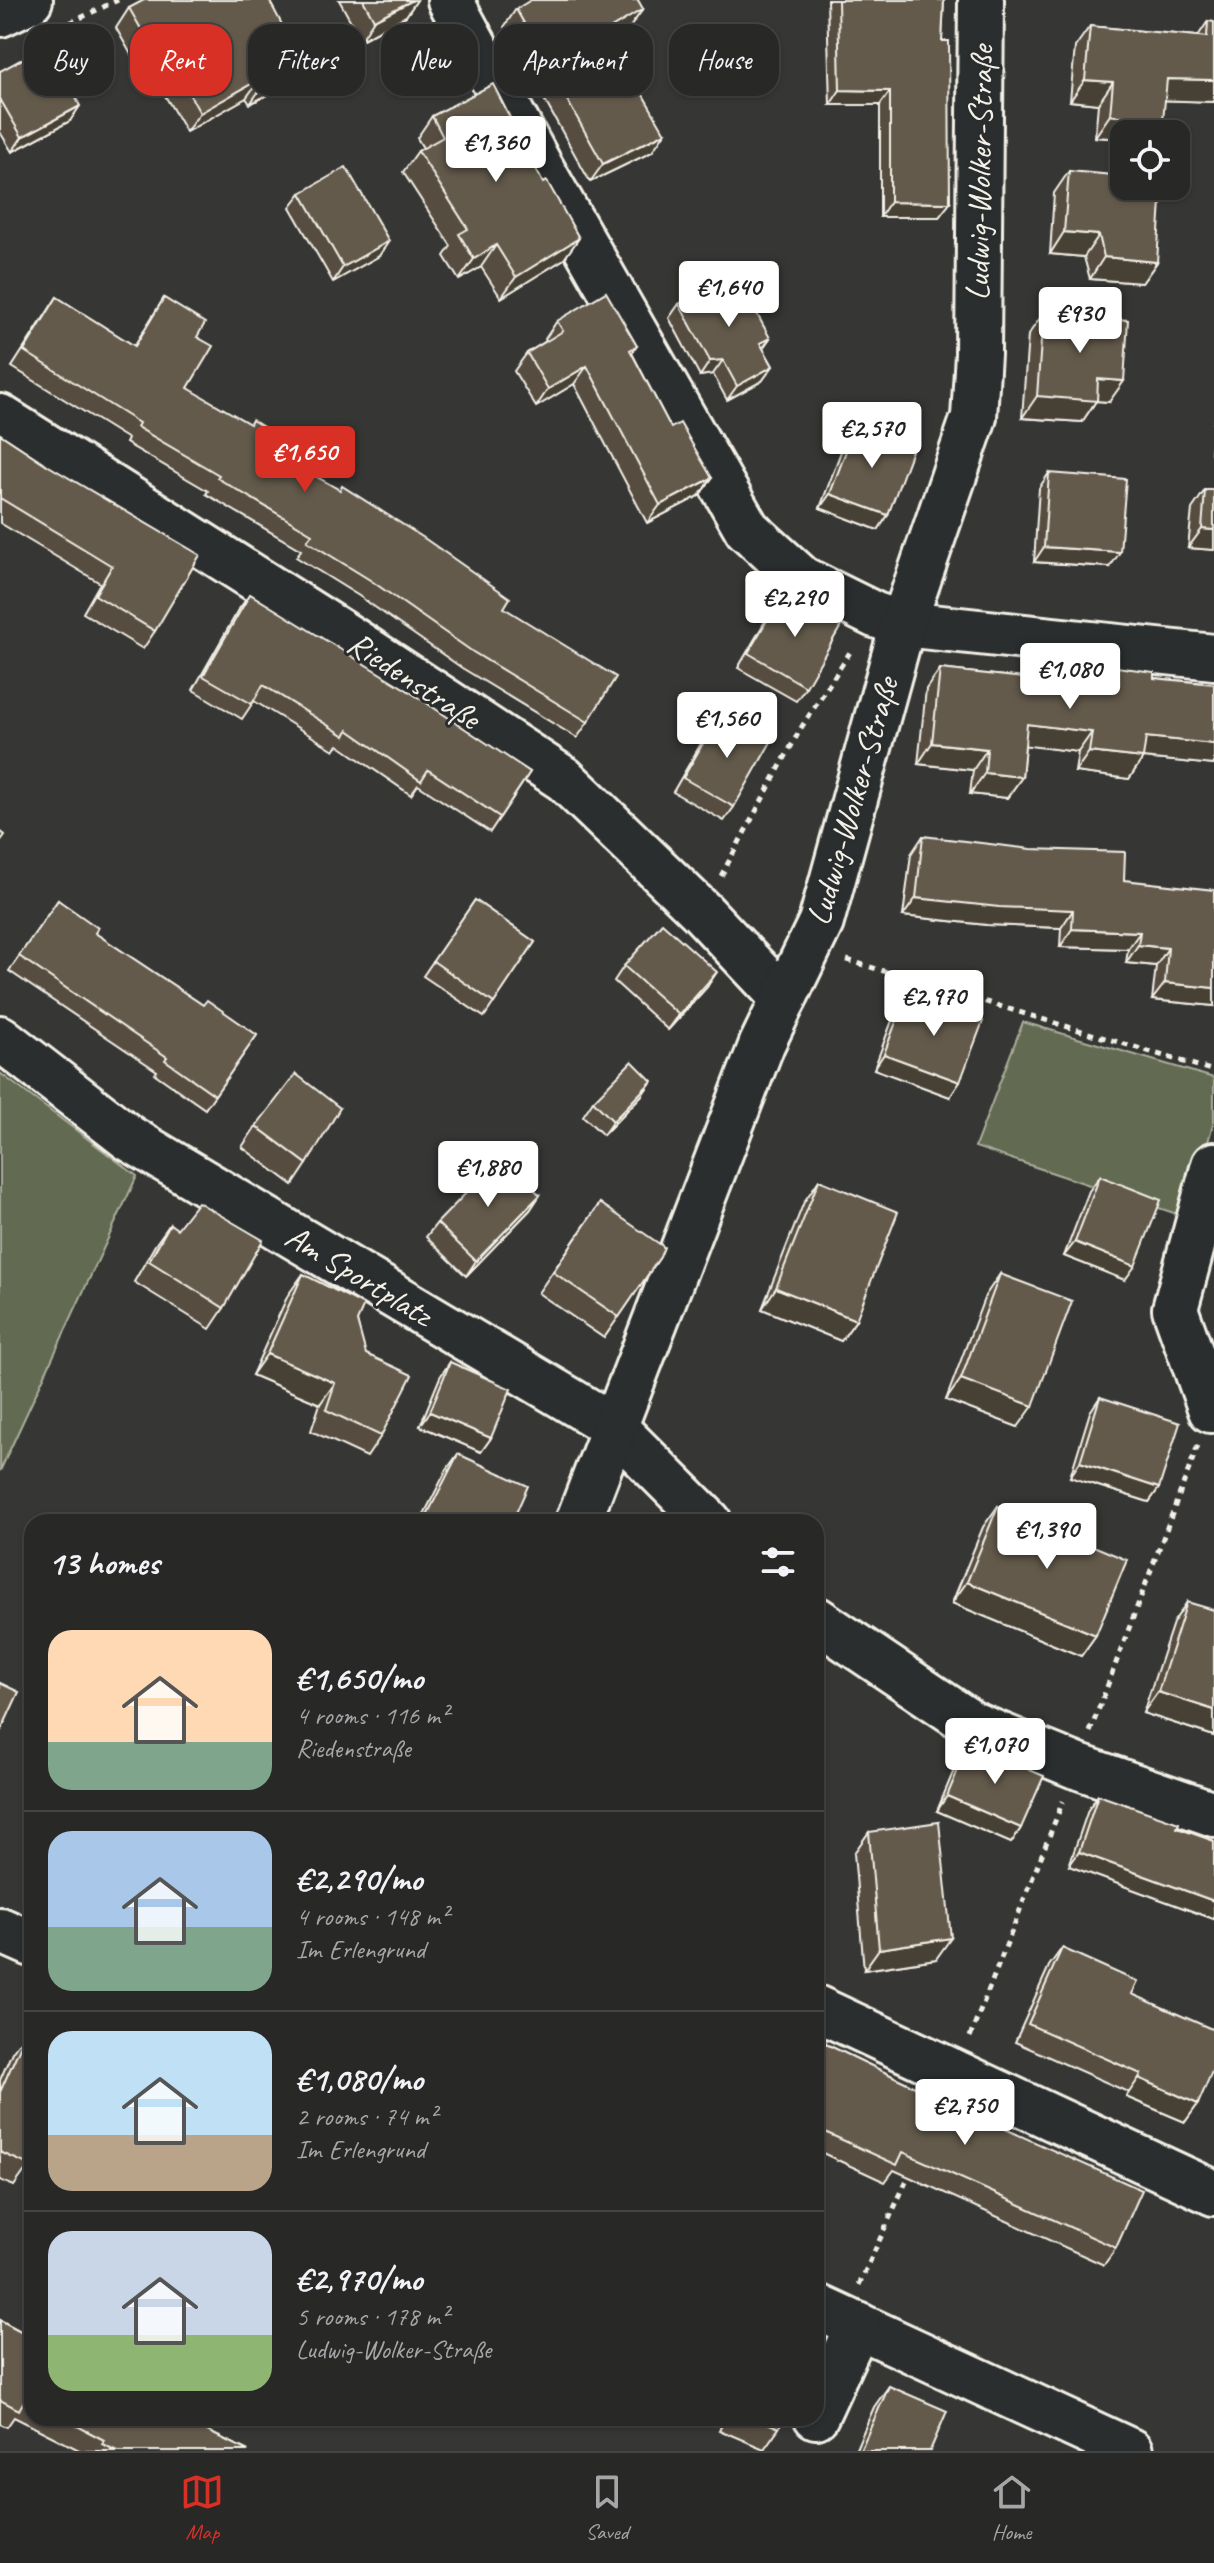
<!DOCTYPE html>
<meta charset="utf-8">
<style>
:root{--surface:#282827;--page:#343433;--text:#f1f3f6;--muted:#a5a6a7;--line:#444;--accent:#d93025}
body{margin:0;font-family:Caveat,sans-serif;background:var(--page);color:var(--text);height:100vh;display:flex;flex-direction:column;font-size:30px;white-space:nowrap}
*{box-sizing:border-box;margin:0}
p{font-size:26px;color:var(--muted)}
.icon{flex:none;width:44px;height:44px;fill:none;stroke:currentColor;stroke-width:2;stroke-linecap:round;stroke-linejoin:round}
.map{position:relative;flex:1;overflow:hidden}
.details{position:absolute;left:24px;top:1514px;width:800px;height:912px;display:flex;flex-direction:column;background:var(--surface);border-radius:24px;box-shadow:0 2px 6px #0004,0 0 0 2px var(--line)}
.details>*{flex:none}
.guide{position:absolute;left:24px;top:24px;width:800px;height:72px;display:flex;gap:16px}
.fabs{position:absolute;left:1110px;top:120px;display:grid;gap:16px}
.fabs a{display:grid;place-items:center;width:80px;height:80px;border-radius:16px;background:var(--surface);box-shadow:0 2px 6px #0004,0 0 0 2px var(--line);font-size:40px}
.price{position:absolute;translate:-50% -68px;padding:0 18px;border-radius:8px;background:#fff;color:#222;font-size:26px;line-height:52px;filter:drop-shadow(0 2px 4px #0008)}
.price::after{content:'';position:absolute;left:50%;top:48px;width:24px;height:18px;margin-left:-12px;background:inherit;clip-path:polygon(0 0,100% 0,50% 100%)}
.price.selected{background:var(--accent);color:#fff}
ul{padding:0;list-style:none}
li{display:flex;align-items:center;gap:24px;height:200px;padding:0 24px}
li+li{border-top:2px solid var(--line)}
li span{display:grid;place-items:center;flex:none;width:224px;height:160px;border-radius:24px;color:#555}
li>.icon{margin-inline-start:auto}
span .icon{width:96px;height:96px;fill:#fffc;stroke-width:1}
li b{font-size:34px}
h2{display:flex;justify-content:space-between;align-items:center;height:96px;padding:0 24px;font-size:34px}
.tag{padding:0 28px;border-radius:24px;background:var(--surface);box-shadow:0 2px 6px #0004,0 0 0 2px var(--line);font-size:28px;line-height:72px}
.tag.selected{background:var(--accent);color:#fff}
.tabs{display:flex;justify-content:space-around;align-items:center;height:112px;border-top:2px solid var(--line);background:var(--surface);font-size:22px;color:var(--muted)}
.tabs a{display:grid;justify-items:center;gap:4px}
.tabs .selected{color:var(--accent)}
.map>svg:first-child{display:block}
</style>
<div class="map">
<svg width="1214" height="2451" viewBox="0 0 1214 2451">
<rect width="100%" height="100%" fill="#363634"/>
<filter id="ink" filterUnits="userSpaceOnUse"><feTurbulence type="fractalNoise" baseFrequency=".0125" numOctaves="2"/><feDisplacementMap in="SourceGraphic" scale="16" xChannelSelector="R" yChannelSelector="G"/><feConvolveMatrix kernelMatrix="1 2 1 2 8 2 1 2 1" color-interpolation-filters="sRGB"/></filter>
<g filter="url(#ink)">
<!-- green -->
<g fill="#626b51" stroke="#abae9c" stroke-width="2">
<polygon points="1023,1022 1214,1078 1214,1121 1186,1217 975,1147"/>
<polygon points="0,1073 137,1176 0,1471"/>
</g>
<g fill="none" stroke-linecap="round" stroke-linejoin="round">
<defs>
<g id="minor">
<polyline points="450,0 541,168 747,529 802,579 875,615 903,624 1214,657"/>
<polyline points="0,14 30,0"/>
<polyline points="0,417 354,641 564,779 702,912 784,999"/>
<polyline points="0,1038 129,1138 613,1426 709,1522"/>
<polyline points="1211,1410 1175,1309 1214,1165"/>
<polyline points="578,1522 762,1044 821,922 903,624 974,417 978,354 981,0"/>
<polyline points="816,1619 972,1724 1076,1766 1214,1814"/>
<polyline points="0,1930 32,1944"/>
<polyline points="816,2008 1214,2193"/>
<polyline points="816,2306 1130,2451"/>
<polyline points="816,2416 858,2325"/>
</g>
</defs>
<!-- minor casing -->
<use href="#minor" stroke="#f4f1e8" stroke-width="50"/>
<!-- path -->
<g stroke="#f4f1e8" stroke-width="5" stroke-dasharray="6 6" stroke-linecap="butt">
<polyline points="59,28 118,0"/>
<polyline points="721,876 801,728 852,649"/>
<polyline points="847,960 1214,1071"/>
<polyline points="1090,1732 1198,1445"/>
<polyline points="970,2037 1063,1801"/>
<polyline points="859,2285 911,2171"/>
</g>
<!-- minor -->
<use href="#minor" stroke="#2a2d2e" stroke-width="44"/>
</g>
<!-- wall -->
<g fill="#564d41" stroke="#f4f1e8" stroke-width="2">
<polygon points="339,0 417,0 406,16 361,40"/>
<polygon points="827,0 944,0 942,41 950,203 939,217 880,217 880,105 830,105"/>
<polygon points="129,8 303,64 290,83 250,104 246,98 186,132 149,68 141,72 116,28"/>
<polygon points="516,9 643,9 630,27 610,39 652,152 590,182 504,27"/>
<polygon points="1208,21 1214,22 1214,102 1165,100 1124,134 1124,139 1095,137 1098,104 1070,101 1075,47 1090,26 1198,36"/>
<polygon points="0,71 70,121 12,152 0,132"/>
<polygon points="432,116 543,183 579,238 564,259 501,298 481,267 459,280 444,256 451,246 403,172 418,151 423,148 417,138"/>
<polygon points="1069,171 1157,262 1142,283 1090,279 1084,257 1050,254 1054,193"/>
<polygon points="301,193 379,256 333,282 290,207"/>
<polygon points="57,297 134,346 164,298 197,337 188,388 289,461 504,608 588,722 577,738 462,668 359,596 296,557 301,550 206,494 208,491 126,443 128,439 12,367"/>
<polygon points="679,304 770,338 763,348 773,366 762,381 727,400 713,374 700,376 669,318"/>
<polygon points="1043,314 1109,402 1096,401 1082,422 1022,418 1028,335"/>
<polygon points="557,321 637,346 632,353 671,428 712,478 699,496 647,523 574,384 536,407 514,371 527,353 546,341 545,339"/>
<polygon points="1214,418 1214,453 1211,453 1214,419"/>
<polygon points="856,424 888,515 878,530 820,508 846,438"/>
<polygon points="0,434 47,465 155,631 143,649 83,613 100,583 0,523"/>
<polygon points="1049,473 1110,567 1034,562 1039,488"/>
<polygon points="1205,490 1214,490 1214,550 1188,548 1192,509"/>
<polygon points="784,591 806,687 796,701 738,668 774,606"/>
<polygon points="250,594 530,772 490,832 418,785 411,795 338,745 334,750 254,701 242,719 193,690 239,609"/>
<polygon points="1065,660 1154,678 1214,684 1214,765 1143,758 1129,779 1075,772 1078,752 1025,745 1022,777 1007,798 970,794 973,770 918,764 926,689 940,669 1051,681"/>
<polygon points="720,714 734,807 724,821 673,792 710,728"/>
<polygon points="923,836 1124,880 1214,1006 1152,1000 1156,966 1126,963 1128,949 1060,947 1061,928 987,925 903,916 911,854"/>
<polygon points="58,900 95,933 203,1005 257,1035 205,1109 155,1074 157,1071 9,971"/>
<polygon points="475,900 535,942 484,1017 423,976"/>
<polygon points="624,966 707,987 668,1030 614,981"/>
<polygon points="907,993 950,1097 874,1069 897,1007"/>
<polygon points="642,1095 603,1135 583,1116 593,1101"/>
<polygon points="256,1126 307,1164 293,1185 242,1147"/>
<polygon points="1100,1176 1125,1280 1064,1256 1089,1191"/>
<polygon points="819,1180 856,1320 841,1341 762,1309 804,1202"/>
<polygon points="540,1195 530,1210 466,1276 426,1237 437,1223"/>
<polygon points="600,1203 660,1257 604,1338 538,1293"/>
<polygon points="170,1224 224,1308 210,1329 134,1282 155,1245"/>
<polygon points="303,1274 357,1321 381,1436 367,1457 311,1431 320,1404 252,1375 288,1295"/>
<polygon points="1000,1274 1018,1427 946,1400 985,1296"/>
<polygon points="450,1362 491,1438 481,1452 420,1426 440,1377"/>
<polygon points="1100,1397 1159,1488 1149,1502 1070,1477 1090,1412"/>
<polygon points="458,1454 512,1522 420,1522 447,1469"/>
<polygon points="998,1506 1096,1635 1081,1656 952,1603 983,1527"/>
<polygon points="1187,1602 1214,1736 1143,1713 1173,1623"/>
<polygon points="969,1744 1021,1828 1011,1843 937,1811 959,1758"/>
<polygon points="1098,1795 1177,1828 1214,1841 1214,1919 1069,1866 1088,1810"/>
<polygon points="869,1832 936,1959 864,1970 854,1853"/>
<polygon points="1062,1948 1132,1994 1198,2104 1185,2122 1126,2097 1128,2092 1015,2042 1049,1966"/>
<polygon points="27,2031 29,2165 14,2186 0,2180 0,2080 12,2052"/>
<polygon points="816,2037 1116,2248 1104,2265 894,2170 885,2182 816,2150"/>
<polygon points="0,2320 32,2337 32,2418 206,2418 205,2430 248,2451 81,2451 14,2417 7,2427 0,2424"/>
<polygon points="889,2386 930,2451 855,2451 874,2407"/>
<polygon points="725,2418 783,2418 779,2428 764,2449 719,2430"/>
</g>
<!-- shaded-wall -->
<g fill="#463f35" stroke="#f4f1e8" stroke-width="2">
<polygon points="413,0 417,0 406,16 361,40 374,20"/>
<polygon points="643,9 630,27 593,49 606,31"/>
<polygon points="163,48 149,68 141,72 155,53"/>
<polygon points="303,64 290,83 250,104 263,85"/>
<polygon points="260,79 246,98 186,132 200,113"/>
<polygon points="1167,79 1214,80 1214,102 1152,100"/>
<polygon points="1085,80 1113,82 1098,104 1070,101"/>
<polygon points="840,90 890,91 880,105 830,105"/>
<polygon points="80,106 70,121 12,152 22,137"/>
<polygon points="1110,115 1163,121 1154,134 1124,134 1124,139 1095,137"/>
<polygon points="665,133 652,152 590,182 603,164"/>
<polygon points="890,202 950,203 939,217 880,217"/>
<polygon points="1064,232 1099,235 1084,257 1050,254"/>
<polygon points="579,238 564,259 501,298 516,277"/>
<polygon points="389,241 379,256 333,282 343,267"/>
<polygon points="496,245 481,267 459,280 474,259"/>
<polygon points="1104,257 1157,262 1142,283 1090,279"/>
<polygon points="770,338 760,352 760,343"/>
<polygon points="723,360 713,374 700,376 710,361"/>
<polygon points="587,366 574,384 536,407 548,389"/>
<polygon points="773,366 762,381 727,400 737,386"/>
<polygon points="1098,379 1124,381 1109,402 1096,401 1082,422 1022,418 1037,396"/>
<polygon points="712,478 699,496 647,523 660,505"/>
<polygon points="830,494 888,515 878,530 820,508"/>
<polygon points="1202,529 1214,530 1214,550 1188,548"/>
<polygon points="1044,547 1120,552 1110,567 1034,562"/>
<polygon points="1027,724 1092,732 1078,752 1013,744"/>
<polygon points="1146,737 1214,744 1214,765 1132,757"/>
<polygon points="932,743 987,749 973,770 918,764"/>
<polygon points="1089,752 1143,758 1129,779 1075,772"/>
<polygon points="985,773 1022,777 1007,798 970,794"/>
<polygon points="916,898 1073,910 1061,928 987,925 903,916"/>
<polygon points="1072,929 1140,932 1128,949 1060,947"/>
<polygon points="1138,945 1168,948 1156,966 1126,963"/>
<polygon points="717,972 707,987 668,1030 679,1015"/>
<polygon points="1165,983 1214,988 1214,1006 1152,1000"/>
<polygon points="884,1054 960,1082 950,1097 874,1069"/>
<polygon points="652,1081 642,1095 603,1135 613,1121"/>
<polygon points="540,1195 530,1210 466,1276 476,1261"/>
<polygon points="1075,1242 1135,1266 1125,1280 1064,1256"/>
<polygon points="776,1288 856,1320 841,1341 762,1309"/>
<polygon points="267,1354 335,1383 320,1404 252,1375"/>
<polygon points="961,1379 1033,1406 1018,1427 946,1400"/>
<polygon points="430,1412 491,1438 481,1452 420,1426"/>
<polygon points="1080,1462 1159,1488 1149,1502 1070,1477"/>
<polygon points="426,1517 437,1522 422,1522"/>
<polygon points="967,1582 1096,1635 1081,1656 952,1603"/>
<polygon points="1158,1692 1214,1710 1214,1736 1143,1713"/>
<polygon points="947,1796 1021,1828 1011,1843 937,1811"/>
<polygon points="1079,1852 1214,1901 1214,1919 1069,1866"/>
<polygon points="951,1938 936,1959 864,1970 879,1949"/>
<polygon points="1139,2078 1198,2104 1185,2122 1126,2097"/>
</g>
<!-- building -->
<g fill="#645a4c" stroke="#f4f1e8" stroke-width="2">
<polygon points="144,0 269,0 303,64 263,85 260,79 200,113 163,48 155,53 129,8"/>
<polygon points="363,0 413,0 374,20"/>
<polygon points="531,0 638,0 643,9 606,31 665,133 603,164 516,9"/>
<polygon points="838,0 944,0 942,41 949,41 950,203 890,202 890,91 840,90"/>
<polygon points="1208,21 1214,22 1214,80 1167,79 1163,121 1110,115 1113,82 1085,80 1090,26 1207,37"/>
<polygon points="50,44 80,106 22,137 0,99 0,71"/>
<polygon points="493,84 543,183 547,181 579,238 516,277 496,245 474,259 459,234 468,229 418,151 443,137 432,116"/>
<polygon points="346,167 389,241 343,267 301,193"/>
<polygon points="1069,171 1124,176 1124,186 1162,186 1157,262 1104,257 1099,235 1064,232"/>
<polygon points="735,273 770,338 760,343 773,366 737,386 723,360 710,361 679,304"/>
<polygon points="606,292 637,346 630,350 671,428 680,423 712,478 660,505 587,366 548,389 527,353 563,331 557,321"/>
<polygon points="57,297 135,346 164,298 205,323 197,337 213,346 188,388 250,424 252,420 297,448 289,461 340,490 342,486 424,538 510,598 504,608 616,677 588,722 473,652 370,580 307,541 312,534 217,478 219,475 137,427 139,423 24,351"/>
<polygon points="1043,314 1128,320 1124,381 1098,379 1097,401 1037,396"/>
<polygon points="856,424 914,445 888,515 830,494"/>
<polygon points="0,434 47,465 200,555 155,631 95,595 112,566 0,498"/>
<polygon points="1049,473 1126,479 1120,552 1044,547"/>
<polygon points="1205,490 1214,490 1214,530 1202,529"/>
<polygon points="784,591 842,624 806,687 748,653"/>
<polygon points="250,594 407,690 530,772 500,817 428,770 421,781 348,730 345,736 263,685 252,704 203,676"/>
<polygon points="1065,660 1154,672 1154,678 1214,684 1214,744 1146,737 1143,758 1089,752 1092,732 1027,724 1022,777 985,773 987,749 932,743 940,669 1062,682"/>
<polygon points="720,714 771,742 734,807 683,778"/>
<polygon points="0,831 5,835 0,842"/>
<polygon points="923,836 1031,849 1125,852 1124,880 1214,890 1214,988 1165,983 1168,948 1138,945 1140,932 1072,929 1073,910 999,907 916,898"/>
<polygon points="58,900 98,928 95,933 203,1005 207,1000 257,1035 215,1095 165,1060 167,1057 19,956"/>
<polygon points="475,900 535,942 494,1003 433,961"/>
<polygon points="662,923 717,972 679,1015 624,966"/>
<polygon points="907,993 983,1021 960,1082 884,1054"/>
<polygon points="632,1061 652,1081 613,1121 593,1101"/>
<polygon points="296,1074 340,1108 307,1164 256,1126"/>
<polygon points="501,1157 540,1195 476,1261 437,1223"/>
<polygon points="1100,1176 1161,1200 1135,1266 1075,1242"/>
<polygon points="819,1180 898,1212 856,1320 776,1288"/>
<polygon points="198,1202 263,1240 224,1308 149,1261 170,1224 177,1229"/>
<polygon points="600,1203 664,1247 660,1257 619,1317 553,1272"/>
<polygon points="303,1274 364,1305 357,1321 366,1354 412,1375 381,1436 326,1410 335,1383 267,1354"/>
<polygon points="1000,1274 1072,1301 1033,1406 961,1379"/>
<polygon points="450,1362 511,1389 491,1438 430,1412"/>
<polygon points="1100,1397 1180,1423 1159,1488 1080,1462"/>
<polygon points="458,1454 528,1486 512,1522 437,1522 426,1517"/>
<polygon points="998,1506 1127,1560 1096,1635 967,1582"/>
<polygon points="1187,1602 1214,1610 1214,1710 1158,1692"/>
<polygon points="0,1683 19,1692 0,1733"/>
<polygon points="969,1744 1044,1776 1021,1828 947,1796"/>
<polygon points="1098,1795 1179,1823 1177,1828 1214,1841 1214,1901 1079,1852"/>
<polygon points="939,1822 951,1938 879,1949 869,1832"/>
<polygon points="1062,1948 1138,1982 1132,1994 1214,2030 1214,2067 1198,2104 1139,2078 1141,2074 1028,2024"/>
<polygon points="27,2031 32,2033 32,2158 29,2165 0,2152 0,2092"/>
<polygon points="816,2037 826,2042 826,2044 974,2115 1142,2190 1116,2248 903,2152 897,2165 816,2128"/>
<polygon points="0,2320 32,2337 32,2403 25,2399 19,2410 0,2400"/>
<polygon points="816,2332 821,2334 816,2345"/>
<polygon points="889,2386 947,2411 930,2451 860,2451"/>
<polygon points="62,2418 206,2418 210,2420 205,2430 248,2451 117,2451 102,2444 104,2440"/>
<polygon points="755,2418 783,2418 779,2428"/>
</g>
</g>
<g text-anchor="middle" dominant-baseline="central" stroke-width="6" stroke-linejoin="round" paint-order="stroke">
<!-- street labels -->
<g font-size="34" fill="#f4f1e8" stroke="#2a2d2e">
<text transform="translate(979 173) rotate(-89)">Ludwig-Wolker-Straße</text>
<text transform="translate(414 680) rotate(33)">Riedenstraße</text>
<text transform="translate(852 801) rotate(-74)">Ludwig-Wolker-Straße</text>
<text transform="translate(359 1275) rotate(31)">Am Sportplatz</text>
</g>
</g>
</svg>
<div class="fabs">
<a><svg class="icon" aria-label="locate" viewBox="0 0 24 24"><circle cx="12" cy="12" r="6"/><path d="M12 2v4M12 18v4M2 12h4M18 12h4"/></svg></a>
</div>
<b class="price" style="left:496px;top:184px">€1,360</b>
<b class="price" style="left:729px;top:329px">€1,640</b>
<b class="price" style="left:1080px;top:355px">€930</b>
<b class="price" style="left:872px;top:470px">€2,570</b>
<b class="price selected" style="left:305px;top:494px">€1,650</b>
<b class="price" style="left:795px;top:639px">€2,290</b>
<b class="price" style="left:1070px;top:711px">€1,080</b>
<b class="price" style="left:727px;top:760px">€1,560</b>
<b class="price" style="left:934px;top:1038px">€2,970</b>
<b class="price" style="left:488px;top:1209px">€1,880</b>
<b class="price" style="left:1047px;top:1571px">€1,390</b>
<b class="price" style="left:995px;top:1786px">€1,070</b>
<b class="price" style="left:965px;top:2147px">€2,750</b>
<div class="guide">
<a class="tag">Buy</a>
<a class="tag selected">Rent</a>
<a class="tag">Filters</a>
<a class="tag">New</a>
<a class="tag">Apartment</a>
<a class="tag">House</a>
</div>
<section class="details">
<h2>13 homes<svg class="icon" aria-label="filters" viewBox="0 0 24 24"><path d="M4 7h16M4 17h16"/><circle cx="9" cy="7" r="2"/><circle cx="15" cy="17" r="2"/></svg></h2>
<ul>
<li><span style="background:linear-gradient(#ffd9b3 70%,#7fa58c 0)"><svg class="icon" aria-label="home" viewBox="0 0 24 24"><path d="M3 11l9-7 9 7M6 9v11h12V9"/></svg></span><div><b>€1,650/mo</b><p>4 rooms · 116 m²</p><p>Riedenstraße</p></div></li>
<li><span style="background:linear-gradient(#a9c7e8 60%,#7fa58c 0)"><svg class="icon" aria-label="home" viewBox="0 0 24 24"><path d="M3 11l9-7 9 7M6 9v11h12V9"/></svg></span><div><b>€2,290/mo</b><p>4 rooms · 148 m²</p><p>Im Erlengrund</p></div></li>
<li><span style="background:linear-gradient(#bfe0f5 65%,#b9a48a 0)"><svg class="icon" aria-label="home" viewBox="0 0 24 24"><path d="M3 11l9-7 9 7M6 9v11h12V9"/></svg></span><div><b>€1,080/mo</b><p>2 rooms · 74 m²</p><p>Im Erlengrund</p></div></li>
<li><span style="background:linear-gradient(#c9d6e8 65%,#8fb573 0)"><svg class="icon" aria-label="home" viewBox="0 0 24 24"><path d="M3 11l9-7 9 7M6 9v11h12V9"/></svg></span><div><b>€2,970/mo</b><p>5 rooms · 178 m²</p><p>Ludwig-Wolker-Straße</p></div></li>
</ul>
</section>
</div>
<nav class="tabs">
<a class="selected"><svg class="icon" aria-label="map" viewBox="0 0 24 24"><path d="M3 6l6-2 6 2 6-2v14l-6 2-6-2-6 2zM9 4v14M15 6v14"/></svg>Map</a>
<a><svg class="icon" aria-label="saved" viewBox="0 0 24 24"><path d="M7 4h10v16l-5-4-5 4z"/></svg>Saved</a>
<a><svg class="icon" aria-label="home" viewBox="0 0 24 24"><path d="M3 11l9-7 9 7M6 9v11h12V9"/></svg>Home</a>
</nav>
